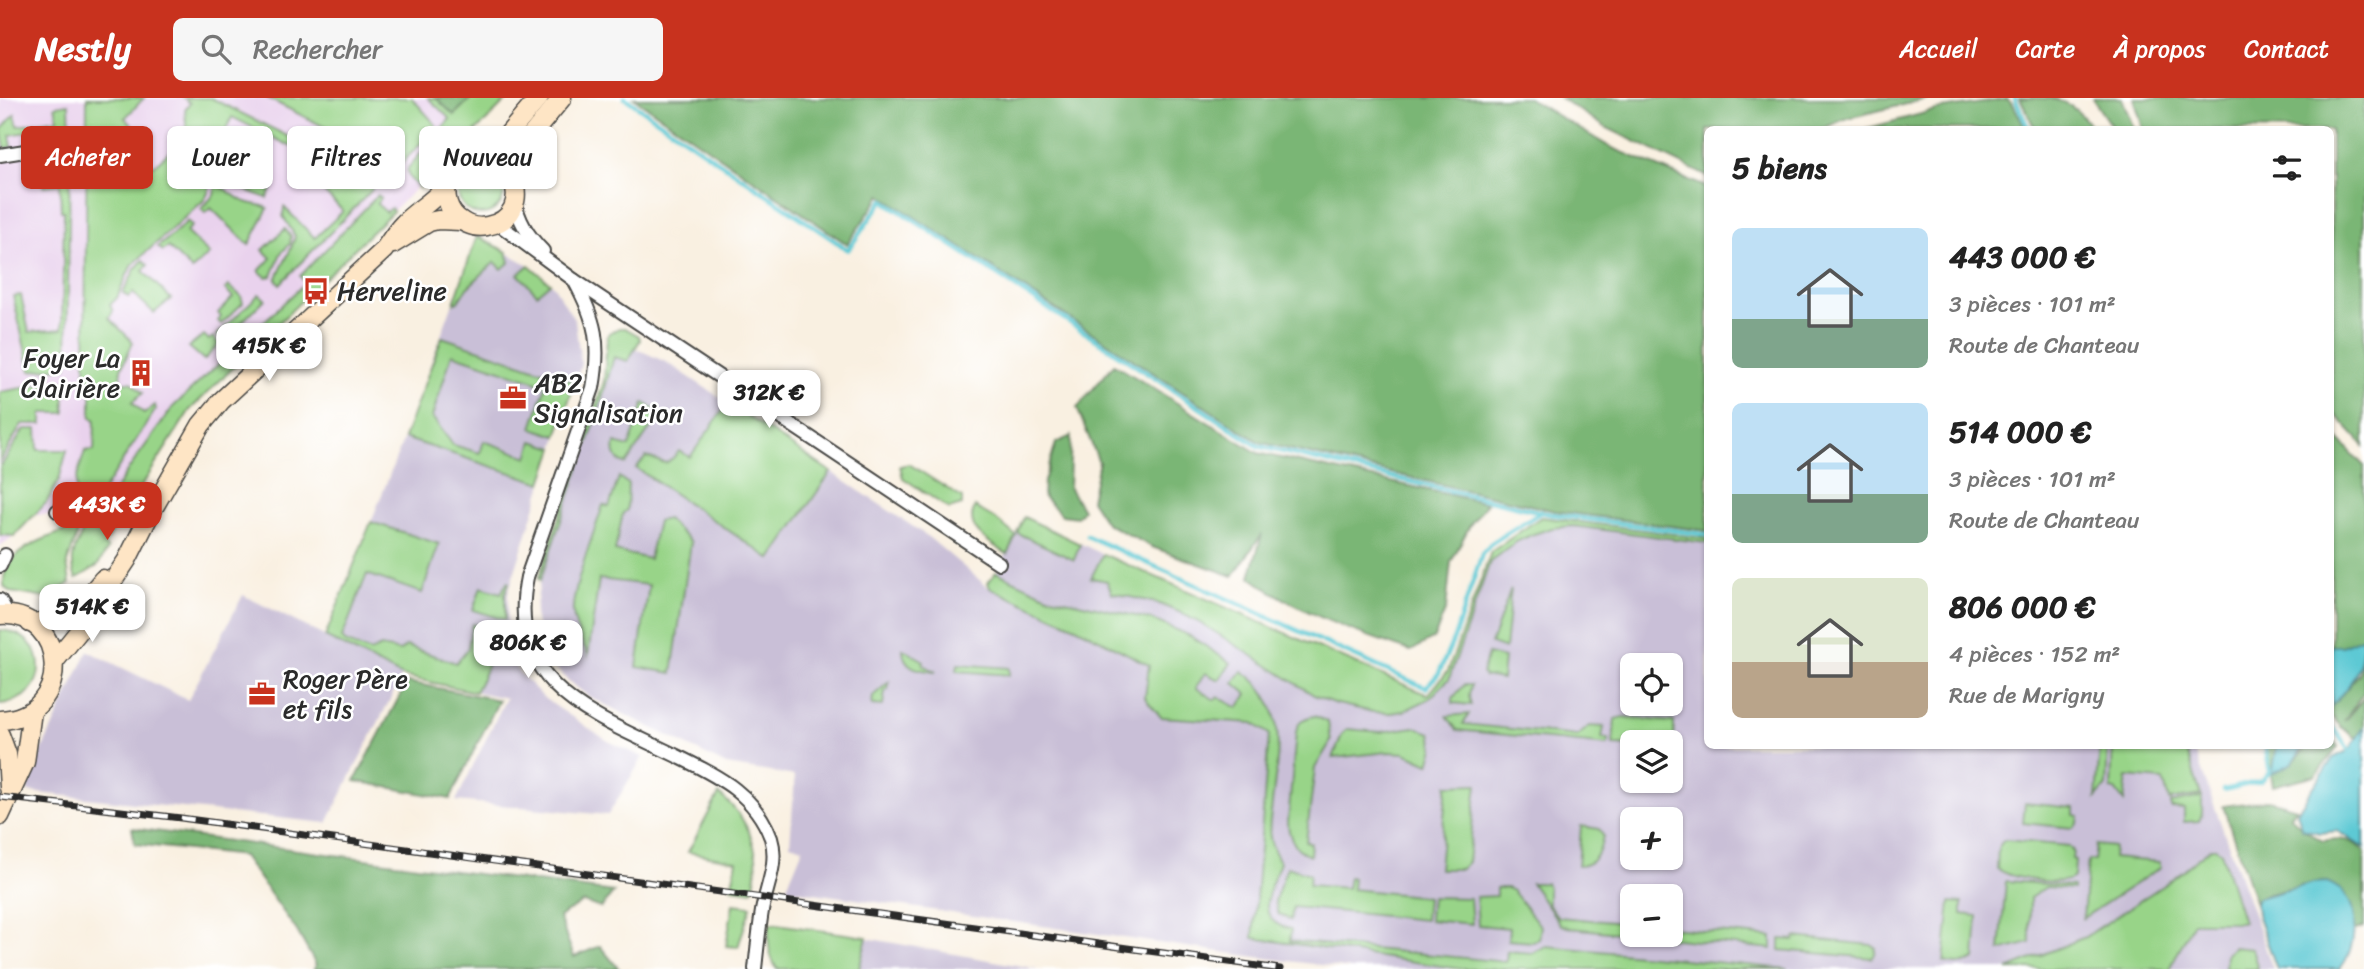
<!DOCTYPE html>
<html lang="fr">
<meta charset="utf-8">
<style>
:root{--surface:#fff;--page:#f6f6f6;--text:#222;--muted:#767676;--accent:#c8321e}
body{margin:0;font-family:Sriracha,sans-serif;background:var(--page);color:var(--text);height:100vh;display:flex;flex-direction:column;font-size:26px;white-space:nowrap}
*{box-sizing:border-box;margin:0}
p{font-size:23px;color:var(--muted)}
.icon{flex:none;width:38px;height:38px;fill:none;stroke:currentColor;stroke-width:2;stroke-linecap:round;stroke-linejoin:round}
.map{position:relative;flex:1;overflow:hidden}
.details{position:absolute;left:1704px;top:28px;width:630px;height:623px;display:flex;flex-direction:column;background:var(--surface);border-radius:10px;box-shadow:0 2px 5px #0004}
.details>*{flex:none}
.banner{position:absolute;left:21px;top:28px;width:665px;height:63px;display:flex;gap:14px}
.tools{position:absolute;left:1620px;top:555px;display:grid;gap:14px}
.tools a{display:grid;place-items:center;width:63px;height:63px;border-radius:10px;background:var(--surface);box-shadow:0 2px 5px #0004;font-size:35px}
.price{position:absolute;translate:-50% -60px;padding:0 16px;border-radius:14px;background:#fff;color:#222;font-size:23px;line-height:46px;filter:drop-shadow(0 2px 4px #0008)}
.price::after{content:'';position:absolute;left:50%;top:42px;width:21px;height:16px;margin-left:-10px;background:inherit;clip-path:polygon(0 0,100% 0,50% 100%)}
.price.selected{background:var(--accent);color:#fff}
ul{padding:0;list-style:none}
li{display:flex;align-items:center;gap:21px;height:175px;padding:0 28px}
li span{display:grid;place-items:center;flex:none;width:196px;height:140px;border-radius:10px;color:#555}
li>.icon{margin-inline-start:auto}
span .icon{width:84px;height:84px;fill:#fffc;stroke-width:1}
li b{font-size:30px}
h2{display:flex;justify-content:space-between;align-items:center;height:84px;padding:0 28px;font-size:30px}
.tag{padding:0 24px;border-radius:10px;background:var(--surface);box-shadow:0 2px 5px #0004;font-size:24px;line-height:63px}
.tag.selected{background:var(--accent);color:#fff}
header{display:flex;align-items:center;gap:42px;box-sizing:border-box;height:98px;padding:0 35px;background:var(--accent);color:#fff}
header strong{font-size:33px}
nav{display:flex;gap:38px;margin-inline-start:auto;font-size:24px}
.search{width:490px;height:63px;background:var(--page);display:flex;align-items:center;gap:18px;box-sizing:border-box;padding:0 24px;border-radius:10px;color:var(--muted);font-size:26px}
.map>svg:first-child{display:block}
</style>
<header>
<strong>Nestly</strong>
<div class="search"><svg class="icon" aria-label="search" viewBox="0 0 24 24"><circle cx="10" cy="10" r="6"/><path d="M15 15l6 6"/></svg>Rechercher</div>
<nav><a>Accueil</a><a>Carte</a><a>À propos</a><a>Contact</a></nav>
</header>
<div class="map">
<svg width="2364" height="871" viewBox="0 0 2364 871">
<rect width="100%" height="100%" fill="#fff"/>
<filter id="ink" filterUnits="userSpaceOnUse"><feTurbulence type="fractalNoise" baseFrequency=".0143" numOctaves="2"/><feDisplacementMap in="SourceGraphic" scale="14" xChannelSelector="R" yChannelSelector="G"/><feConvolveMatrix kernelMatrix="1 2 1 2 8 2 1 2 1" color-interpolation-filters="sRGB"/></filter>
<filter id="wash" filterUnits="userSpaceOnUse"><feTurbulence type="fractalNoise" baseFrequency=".00686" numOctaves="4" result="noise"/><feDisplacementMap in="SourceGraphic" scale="28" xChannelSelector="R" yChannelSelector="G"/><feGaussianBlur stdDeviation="1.57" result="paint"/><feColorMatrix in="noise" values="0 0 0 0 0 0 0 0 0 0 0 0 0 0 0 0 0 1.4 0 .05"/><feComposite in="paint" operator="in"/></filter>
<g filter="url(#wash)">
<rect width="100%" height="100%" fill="#f9f0e1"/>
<!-- built -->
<polygon fill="#e9d2ed" points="0,0 508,0 190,312 104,448 86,416 33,417 14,438 0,448"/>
<!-- industrial -->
<g fill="#c9bfd7" fill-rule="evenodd">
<polygon points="477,138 529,167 554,188 575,223 581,266 508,495 507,542 516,571 545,601 608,643 643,659 608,717 456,703 506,600 402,578 327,725 28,694 27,684 88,553 188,602 243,497 326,539 404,340"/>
<path d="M619 243 668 265 864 396 927 438 989 490 1024 419 1145 476 1428 597 1448 573 1491 454 1541 419 1708 441V648H2193L2273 871H1353L1249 858 786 791 803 750 790 746 795 678 726 667 588 598 567 582 550 564 540 541 535 516 540 483 596 321ZM1633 567H1671V606H1633ZM1633 644H1671V682H1633ZM1633 721H1671V760H1633ZM1633 798H1671V836H1633Z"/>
<polygon points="866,840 1038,871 859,871"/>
</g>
<!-- green -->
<g fill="#98d488" stroke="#62805a" stroke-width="2">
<path d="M87 0H144L125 20 135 30 125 40 141 57 138 61 154 68 180 43 183 44C199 60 221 78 204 102L131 168 117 200 110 207 113 213 109 220 133 244 121 271 120 284H131L143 295 132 304 144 316 155 307 156 311 94 407 88 409C66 399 80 370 85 353L94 352 95 321 91 320V282L85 277Z"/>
<path d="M184 0H211L366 77 370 74 374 79 372 92 280 186 276 182C281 169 293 150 295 138L283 118 284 109 315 140 343 113 303 73 309 67 292 49 232 19 215 53 275 84 267 100 216 82 208 64 187 38 185 12 190 5Z"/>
<polygon points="267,0 412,0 436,27 434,32 400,67"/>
<path d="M428 0H436L454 17 471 0H509L419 90C413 84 406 79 408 70L450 21Z"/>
<polygon points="69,6 70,37 57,40 55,29 10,37 12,49 5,50 1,32 15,16 18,28 58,21 55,8"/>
<polygon points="55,54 70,56 67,269 30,273 13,198 21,197 29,234 62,231 64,113 61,113 60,86 44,88 38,56"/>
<circle cx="481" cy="93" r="23"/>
<path d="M216 87C229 91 234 100 246 104 253 107 261 106 268 110L249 147 211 110 205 115 201 111 214 97Z"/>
<path d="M378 97 381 100 377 106 386 114 391 110 393 113 190 312 104 447 108 451 97 468 76 481C67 453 79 450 85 425L100 416 128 372 173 309 305 185 300 178Z"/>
<polygon points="188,123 192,128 186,134 209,156 192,172 168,149 163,153 158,149"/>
<polygon points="285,131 291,138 290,146 281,155 272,178 266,179 259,173 271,160 263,152"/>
<polygon points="477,138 507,154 510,164 502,171 495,164 466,191 458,204 454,205"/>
<polygon points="143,162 148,167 143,173 171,201 154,215 133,195 128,199 123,195 135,171"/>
<polygon points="529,167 550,185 537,196 518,176"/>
<polygon points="229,188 241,198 243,205 221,226 218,223 221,219 218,215 233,199 225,191"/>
<polygon points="259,196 265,201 223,243 217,237"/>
<polygon points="619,230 625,230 639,238 640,242 628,263 614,259 596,321 540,483 538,481 604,283 607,240 609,235"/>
<polygon points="204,237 209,242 213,239 219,246 204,262 189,249"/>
<polygon points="442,239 575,284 557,338 532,330 546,287 452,256 432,319 453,347 480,355 484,343 528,359 533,343 554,350 542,385 404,340"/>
<polygon points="55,284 64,284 65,315 42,315 42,326 22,326 0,364 0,294"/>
<path d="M644 305 653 310 656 322 626 366C615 363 613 355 615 345L629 349Z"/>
<path d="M728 305 831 374 771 461 636 370 646 359C664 362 663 373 679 353L690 359Z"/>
<polygon points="24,331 37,331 38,352 67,352 59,382 47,404 14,438 0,437 0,370"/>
<polygon points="909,366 962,400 962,407 949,411 903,380 900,368"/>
<path d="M619 379 628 386 627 412 623 415 615 453 649 461 658 423 667 421 691 444 672 575 637 569 649 487 599 481 588 557C582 543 575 531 573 515 571 493 595 432 603 407L609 409Z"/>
<path d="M975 409 997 422 1016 438 1007 456C991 445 963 432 975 409Z"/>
<polygon points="1024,419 1080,446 1074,462 1017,435"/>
<polygon points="1541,419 1708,441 1708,445 1573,428 1552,430 1531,437 1516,444 1490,464 1449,581 1429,601 1404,613 1391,615 1373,614 1333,605 1314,597 1204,527 1179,514 1157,505 1112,495 1107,483 1091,480 1103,456 1428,597 1448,573 1491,454"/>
<path d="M371 424 439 446 422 495 367 476 342 540 345 544 370 554 381 549 400 553 406 548 456 565 468 550 472 526C507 535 486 573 475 594L402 578 325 539Z"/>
<path d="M80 428 67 465 70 485 46 500 10 494 4 488C0 451 52 438 80 428Z"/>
<path d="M996 474 1048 498 1153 522 1190 538 1231 565 1219 582 1205 575 1196 590 1215 602 1218 599 1238 610 1247 596 1234 585 1242 573C1291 606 1277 657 1272 706 1271 717 1268 728 1270 739 1271 748 1276 756 1280 764 1271 789 1251 823 1291 831L1290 843 1506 864 1507 853 1532 855 1546 848 1788 871H1461L1253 840 1269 636 1253 625 1161 619 1145 600 1149 567 1078 530 990 490 988 485Z"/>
<polygon points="507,484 509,485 505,496 505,522 473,512 481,489 501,495"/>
<polygon points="1511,491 1505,551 1491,546"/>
<path d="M0 532C52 536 52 602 0 606Z"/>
<path d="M903 551 924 563 923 567 936 574C920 572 903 571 903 551Z"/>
<polygon points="1488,556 1504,560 1502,581 1484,578 1482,575"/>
<path d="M64 557C71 583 56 611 34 623Z"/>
<polygon points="958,566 1009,570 1009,577 957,573"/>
<polygon points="889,584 888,592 885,593 883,608 872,607 873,598"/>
<polygon points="1464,587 1471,587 1469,598 1471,607 1453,605 1453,600"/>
<polygon points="1469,616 1463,626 1578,638 1589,628 1604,629 1602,640 1608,641 1608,647 1457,632 1447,618"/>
<path d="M1314 618 1328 624 1331 643 1315 670 1306 743 1311 745 1310 758C1296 753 1288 739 1288 724L1296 634C1298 624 1303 620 1314 618Z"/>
<polygon points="1623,619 1674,624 1674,648 1671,649 1671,644 1633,644 1633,648 1613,647 1615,621"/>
<polygon points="1414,629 1431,635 1434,650 1429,666 1405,655 1388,654 1333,660 1342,637 1347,631 1381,634"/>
<polygon points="2100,648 2108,648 2106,688 2096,700"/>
<polygon points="2113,648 2185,648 2201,697 2169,702 2163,682 2127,679 2124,704 2115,692 2111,691"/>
<polygon points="1477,686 1468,764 1461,771 1439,771 1447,687"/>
<path d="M719 696C748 719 765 757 752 793L731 790 737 763 688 754Z"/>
<polygon points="2202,699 2202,716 2199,723 2184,724 2184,711 2171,710 2171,705"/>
<polygon points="2025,705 2074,710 2074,717 2079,718 2078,725 2073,730 2023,725"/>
<path d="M1581 728 1599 731 1603 738C1600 754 1596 767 1578 768Z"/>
<path d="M2006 742 2069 748 2073 753 2072 761 2075 762 2074 779C2061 789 2010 780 1997 771L1998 750 2003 743Z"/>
<polygon points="2096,747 2114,749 2113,760 2159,764 2161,769 2083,820 2088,762 2094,763"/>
<polygon points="2211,750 2216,750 2221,754 2243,824 2193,824 2170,871 2008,871 2085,839 2171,782"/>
<polygon points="1287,769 1310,776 1309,787 1347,790 1349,779 1353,780 1352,791 1427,799 1425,822 1293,809 1291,822 1278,816 1275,802"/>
<polygon points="2006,783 2073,788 2073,791 2046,789 2030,800 2030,845 2000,853"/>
<polygon points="1531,785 1546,785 1548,789 1548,806 1558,819 1633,826 1633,836 1671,836 1671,830 1772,839 1772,851 1570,830 1561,827"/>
<polygon points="1496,790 1507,790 1513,793 1541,829 1539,841 1533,844 1508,842 1509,830 1478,827 1476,799 1496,798"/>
<polygon points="1431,799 1470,800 1472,826 1429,822"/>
<path d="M1950 804 1962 805V816L1978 818 1975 861C1963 867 1956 867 1944 864Z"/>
<polygon points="733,806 751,808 738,849 726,848"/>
<path d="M770 825 867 839 859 871H777C768 856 767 842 770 825Z"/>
<polygon points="1795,839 1871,847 1876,850 1875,856 1872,860 1780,852 1780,841 1795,842"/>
<polygon points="2233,849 2252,851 2258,871 2225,871 2226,857"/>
</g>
<!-- forest -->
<g fill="#7ab674" stroke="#527050" stroke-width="2">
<polygon points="436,0 471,0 454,17"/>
<polygon points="634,0 1528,0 1610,49 1708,90 1708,433 1555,413 1259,344 881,97 847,146"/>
<polygon points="1560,0 1931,0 1848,20 1821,31 1708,32 1708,79 1605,29"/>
<path d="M2020 0C2060 0 2069 0 2093 31H2035Z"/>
<polygon points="2092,0 2122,0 2134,31 2113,31"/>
<polygon points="2134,0 2364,0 2364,348 2331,312 2331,32 2143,31"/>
<polygon points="2007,1 2013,6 2026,31 1865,31 1936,12"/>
<path d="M1114 266 1258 355 1487 405 1470 427 1451 464 1446 511 1434 540 1411 553C1354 534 1299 515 1250 479L1262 436 1233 478 1152 449 1106 425 1091 402 1099 364 1077 310Z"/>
<polygon points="2331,333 2364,368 2364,540 2342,548 2331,548"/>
<polygon points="1071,338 1069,389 1083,412 1077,419 1062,417 1043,398 1044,383 1056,345"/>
<polygon points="2364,559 2364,594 2344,623 2364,600 2364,629 2356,640 2341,629 2331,617 2331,609 2359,576"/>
<polygon points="407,584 499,602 450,701 355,683"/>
<polygon points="2331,641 2338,649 2316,677 2273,688 2266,648 2277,648 2273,675 2292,665 2308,648 2331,648"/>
<path d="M2269 702 2297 710 2290 718 2303 731 2323 743C2338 739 2354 741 2364 754V829L2353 833 2352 816 2327 784 2313 785 2265 797 2258 800 2256 806 2223 708Z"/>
<polygon points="132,730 614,794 601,810 583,804 559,819 574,859 600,848 619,871 314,871 316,867 297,833 243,758 135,746"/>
</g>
<!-- water -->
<g fill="#5dc9d4" stroke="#447a80" stroke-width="2">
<path d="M2363 539C2364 572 2351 585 2331 609V548H2342Z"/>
<polygon points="2364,629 2364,750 2337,733 2320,735 2302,731 2297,714 2333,660 2349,652"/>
<polygon points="2277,648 2304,648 2292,665 2272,676"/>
<path d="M2327 784C2332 786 2337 789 2341 792 2362 811 2355 852 2340 871H2277L2257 816 2256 806 2258 800 2313 785Z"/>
</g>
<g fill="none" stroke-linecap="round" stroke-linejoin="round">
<!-- stream -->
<g stroke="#5dc9d4" stroke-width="4.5">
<polyline points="625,0 848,152 883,102 1258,348 1550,416 1708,437"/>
<polyline points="2015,0 2029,32"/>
<polyline points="1087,438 1426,590 1439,575 1454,540 1482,456 1493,444 1541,414"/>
<polyline points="2331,627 2351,655"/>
<polyline points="2224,692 2261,683 2270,674 2265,648"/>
</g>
</g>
</g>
<g filter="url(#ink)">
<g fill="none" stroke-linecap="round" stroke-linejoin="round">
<defs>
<g id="street">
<polyline points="0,57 81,44"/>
<path d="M515 103C518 122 529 139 543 153"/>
<polyline points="497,125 574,182 999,465"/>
<path d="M574 182C596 222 601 246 593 290L527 479C504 593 601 620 683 661 721 680 755 697 771 740 779 765 766 789 762 813 759 832 757 852 755 871"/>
<polyline points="57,413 66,417 83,416"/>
<polyline points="0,468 5,457"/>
<polyline points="0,502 9,518"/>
</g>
<g id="secondary">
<polyline points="484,59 504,41 539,0"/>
<polyline points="512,77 529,40 562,0"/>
<polyline points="393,146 429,124 438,122 461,123"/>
<path d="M0 517C68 512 75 619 0 622"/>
<path d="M30 525C60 524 85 505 103 481"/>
<path d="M54 564 83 528 127 462 150 416 201 327 221 303 384 152C390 143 396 133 403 126 414 114 429 106 440 94 448 84 451 71 462 64 509 36 542 118 487 128 479 130 469 128 462 123 447 114 444 97 448 81"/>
<polyline points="0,637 7,656 9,690"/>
<polyline points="0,718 25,664 32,613"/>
</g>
</defs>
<!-- street casing -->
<use href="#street" stroke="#4a4946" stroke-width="16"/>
<!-- secondary casing -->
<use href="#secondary" stroke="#4a4946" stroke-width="21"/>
<!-- street -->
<use href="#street" stroke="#fff" stroke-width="12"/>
<!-- secondary -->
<use href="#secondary" stroke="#fee5c5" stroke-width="18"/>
<defs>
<polyline id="rail" points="0,699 181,720 1280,871"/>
</defs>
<!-- rail casing -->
<use href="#rail" stroke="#2b2b2b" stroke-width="7"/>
<!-- rail -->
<use href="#rail" stroke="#fff" stroke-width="4.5" stroke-dasharray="13" stroke-linecap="butt"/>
</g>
</g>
<!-- icons -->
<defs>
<symbol id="bus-bare" viewBox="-9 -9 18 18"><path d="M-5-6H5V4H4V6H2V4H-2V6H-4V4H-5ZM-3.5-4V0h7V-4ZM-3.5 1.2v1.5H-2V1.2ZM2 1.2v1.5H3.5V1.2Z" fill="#c8321e" stroke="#fff" stroke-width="2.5" paint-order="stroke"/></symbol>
<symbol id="building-bare" viewBox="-9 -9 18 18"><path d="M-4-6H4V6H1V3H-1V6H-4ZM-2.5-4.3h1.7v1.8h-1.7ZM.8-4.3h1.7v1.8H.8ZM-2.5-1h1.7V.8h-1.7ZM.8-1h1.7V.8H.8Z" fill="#c8321e" stroke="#fff" stroke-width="2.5" paint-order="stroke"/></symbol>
<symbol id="office-bare" viewBox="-9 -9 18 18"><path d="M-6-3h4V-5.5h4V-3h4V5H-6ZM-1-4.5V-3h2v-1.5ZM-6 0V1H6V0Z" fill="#c8321e" stroke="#fff" stroke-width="2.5" paint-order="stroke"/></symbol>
</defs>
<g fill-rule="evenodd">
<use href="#bus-bare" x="297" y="174" width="38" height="38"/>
<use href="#building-bare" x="122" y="256" width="38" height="38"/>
<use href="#office-bare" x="494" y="281" width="38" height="38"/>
<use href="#office-bare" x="243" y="577" width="38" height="38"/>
</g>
<g text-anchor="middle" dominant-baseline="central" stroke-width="5" stroke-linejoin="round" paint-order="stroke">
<!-- poi labels -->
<g font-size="26" fill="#2b2b2b" stroke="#fff" text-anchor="start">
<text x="337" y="193">Herveline</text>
<text x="120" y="260" text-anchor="end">Foyer La<tspan x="120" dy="30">Clairière</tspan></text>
<text x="534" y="285">AB2<tspan x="534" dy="30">Signalisation</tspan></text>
<text x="283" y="581">Roger Père<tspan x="283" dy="30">et fils</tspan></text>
</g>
</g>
</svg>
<div class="tools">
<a><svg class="icon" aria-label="locate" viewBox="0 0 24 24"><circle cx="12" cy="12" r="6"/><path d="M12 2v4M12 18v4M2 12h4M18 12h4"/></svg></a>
<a><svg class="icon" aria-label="layers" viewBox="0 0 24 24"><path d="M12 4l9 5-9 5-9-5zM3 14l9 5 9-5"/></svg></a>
<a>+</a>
<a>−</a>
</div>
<b class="price" style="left:269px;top:285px">415K €</b>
<b class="price" style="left:769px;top:332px">312K €</b>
<b class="price selected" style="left:107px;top:444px">443K €</b>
<b class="price" style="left:92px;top:546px">514K €</b>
<b class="price" style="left:528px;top:582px">806K €</b>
<div class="banner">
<a class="tag selected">Acheter</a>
<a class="tag">Louer</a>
<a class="tag">Filtres</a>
<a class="tag">Nouveau</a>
</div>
<section class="details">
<h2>5 biens<svg class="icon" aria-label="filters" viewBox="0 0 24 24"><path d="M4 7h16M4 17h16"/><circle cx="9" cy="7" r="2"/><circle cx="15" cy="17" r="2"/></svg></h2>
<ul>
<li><span style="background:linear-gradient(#bfe0f5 65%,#7fa58c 0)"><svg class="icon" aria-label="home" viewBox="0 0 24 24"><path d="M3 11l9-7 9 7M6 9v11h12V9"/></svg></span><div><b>443 000 €</b><p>3 pièces · 101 m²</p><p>Route de Chanteau</p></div></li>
<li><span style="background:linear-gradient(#bfe0f5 65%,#7fa58c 0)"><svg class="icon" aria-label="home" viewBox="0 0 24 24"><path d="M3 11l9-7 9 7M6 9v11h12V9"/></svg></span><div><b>514 000 €</b><p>3 pièces · 101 m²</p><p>Route de Chanteau</p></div></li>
<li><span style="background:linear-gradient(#dfe7d0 60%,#b9a48a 0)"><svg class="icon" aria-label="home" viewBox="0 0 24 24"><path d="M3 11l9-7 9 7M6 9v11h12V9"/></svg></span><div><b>806 000 €</b><p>4 pièces · 152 m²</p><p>Rue de Marigny</p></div></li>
</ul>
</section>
</div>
